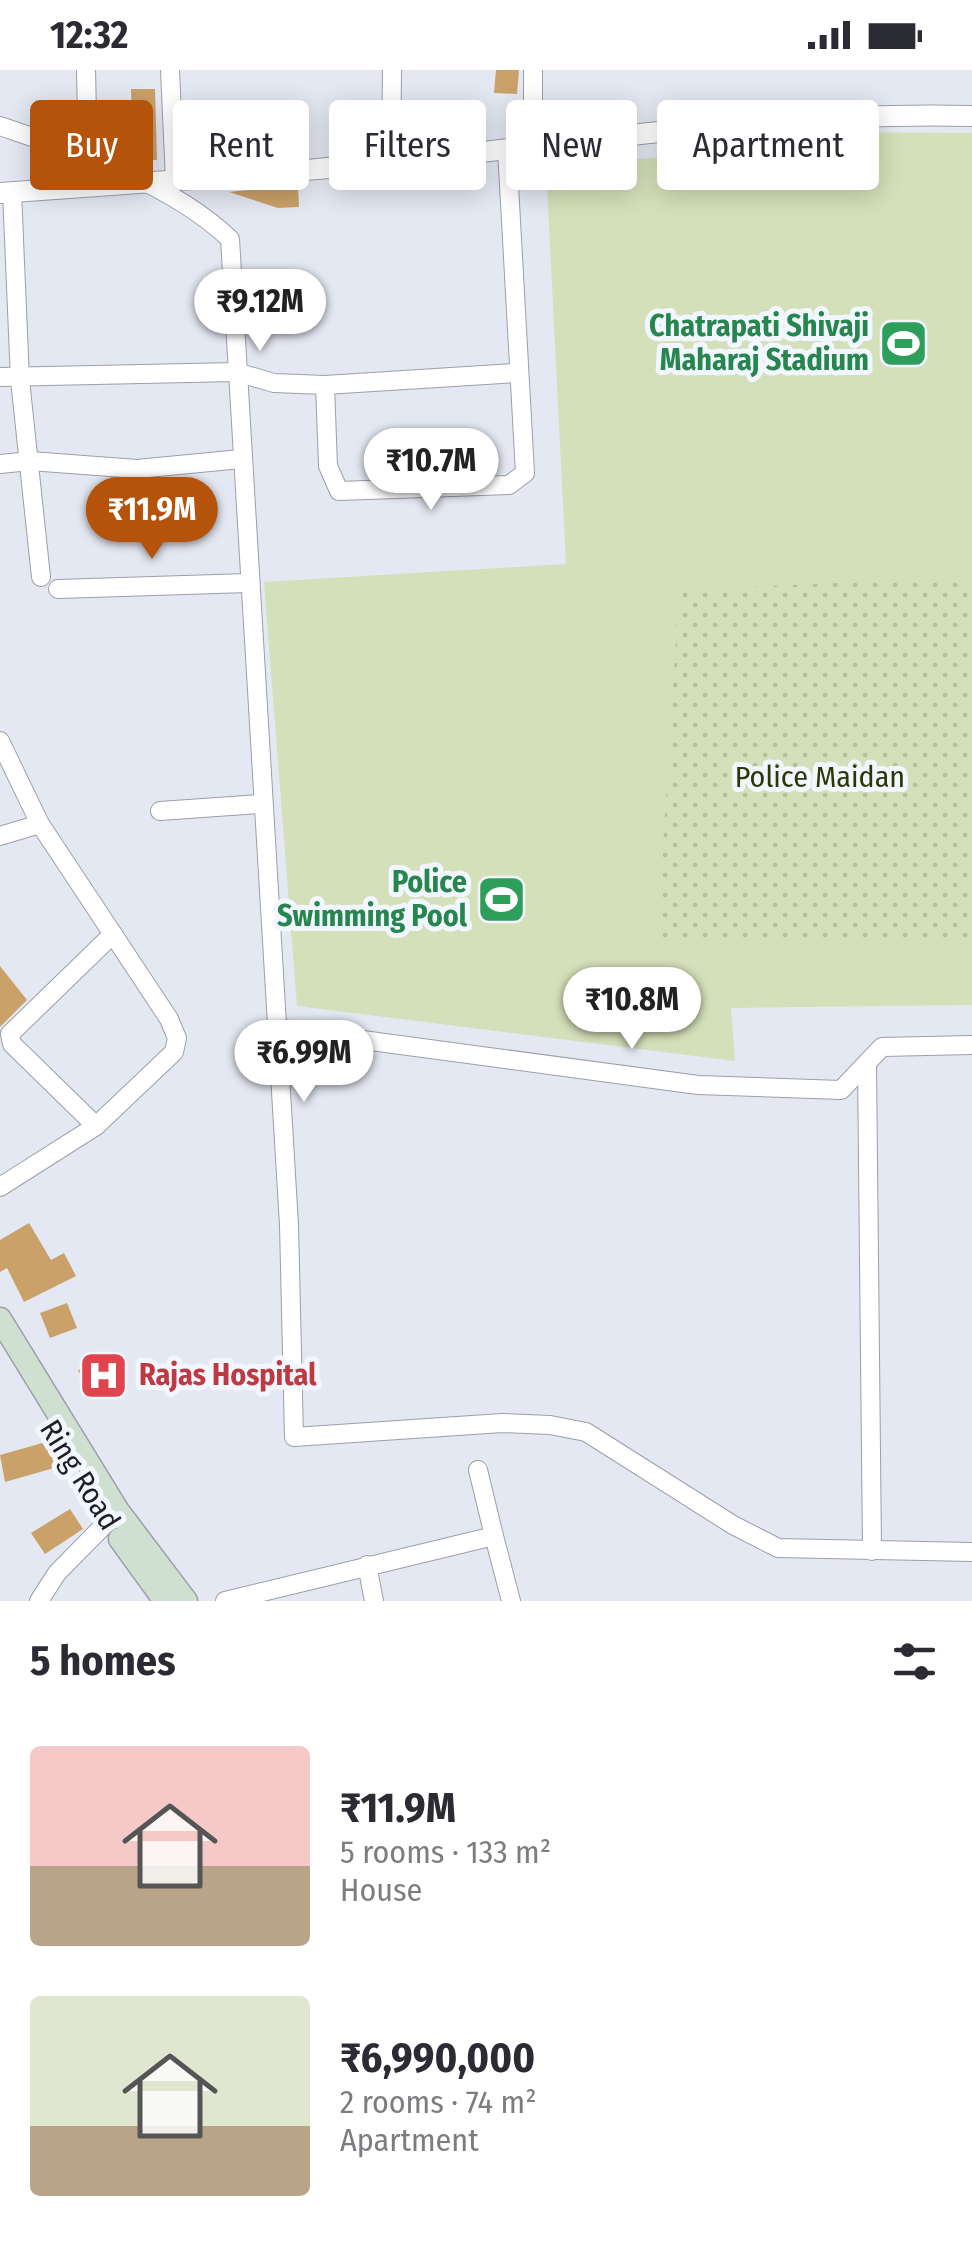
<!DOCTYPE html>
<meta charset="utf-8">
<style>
:root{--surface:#fff;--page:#f2f2f3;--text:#2b2b33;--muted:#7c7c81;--accent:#b45309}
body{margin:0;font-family:"Fira Sans Condensed",sans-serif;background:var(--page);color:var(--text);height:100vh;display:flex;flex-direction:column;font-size:38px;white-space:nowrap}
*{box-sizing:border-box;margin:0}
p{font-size:32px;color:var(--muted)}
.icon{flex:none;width:55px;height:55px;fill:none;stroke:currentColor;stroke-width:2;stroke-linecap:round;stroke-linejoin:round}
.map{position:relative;height:1531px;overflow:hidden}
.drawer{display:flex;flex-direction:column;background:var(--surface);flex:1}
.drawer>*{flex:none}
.top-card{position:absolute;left:30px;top:30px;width:912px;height:90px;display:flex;gap:20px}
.price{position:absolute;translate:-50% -85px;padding:0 22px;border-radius:35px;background:#fff;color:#222;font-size:32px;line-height:65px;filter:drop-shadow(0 2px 5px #0008)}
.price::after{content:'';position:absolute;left:50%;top:60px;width:30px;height:22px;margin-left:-15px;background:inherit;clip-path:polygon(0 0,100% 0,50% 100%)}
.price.current{background:var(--accent);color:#fff}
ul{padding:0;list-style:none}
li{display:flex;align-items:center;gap:30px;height:250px;padding:0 30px}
li span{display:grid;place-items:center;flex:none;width:280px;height:200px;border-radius:10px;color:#555}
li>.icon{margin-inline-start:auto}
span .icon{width:120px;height:120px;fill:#fffc;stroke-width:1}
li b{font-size:42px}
h2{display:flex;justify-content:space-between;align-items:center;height:120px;padding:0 30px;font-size:42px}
.chip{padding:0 35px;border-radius:10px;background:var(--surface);box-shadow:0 5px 25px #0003;font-size:35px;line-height:90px}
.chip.current{background:var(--accent);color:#fff}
.status{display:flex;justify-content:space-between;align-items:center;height:70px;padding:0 50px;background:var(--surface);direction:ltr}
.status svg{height:28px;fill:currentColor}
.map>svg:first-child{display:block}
</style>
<div class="status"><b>12:32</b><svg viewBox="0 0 49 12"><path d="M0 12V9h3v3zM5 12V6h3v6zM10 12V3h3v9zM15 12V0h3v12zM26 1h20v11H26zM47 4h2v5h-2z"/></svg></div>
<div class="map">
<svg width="972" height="1531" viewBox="0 0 972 1531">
<defs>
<pattern id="park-dots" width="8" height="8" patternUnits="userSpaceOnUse" patternTransform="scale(2.5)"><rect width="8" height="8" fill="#d4e0b9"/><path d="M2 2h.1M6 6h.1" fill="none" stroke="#b6c09f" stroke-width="1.8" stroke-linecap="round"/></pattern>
</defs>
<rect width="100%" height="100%" fill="#e4e8f3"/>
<!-- grass -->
<polygon fill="#d4e0b9" points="838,62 972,63 972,935 731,938 735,991 297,936 264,512 566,494 546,97 837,72"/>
<!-- park -->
<polygon fill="url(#park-dots)" points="972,507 972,873 657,873 679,520"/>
<!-- building -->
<g fill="#caa169">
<polygon points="496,0 519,0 517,24 494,23"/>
<polygon points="131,19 155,19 157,90 133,90"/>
<polygon points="298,115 299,137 278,138 229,122"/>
<polygon points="0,896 27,930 0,957"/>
<polygon points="29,1153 51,1190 64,1183 76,1206 24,1232 7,1198 0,1202 0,1170"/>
<polygon points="67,1233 77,1258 50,1268 40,1243"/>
<polygon points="113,1283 127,1312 92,1329 78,1300"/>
<polygon points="53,1370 61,1396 5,1412 0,1385"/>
<polygon points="70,1439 83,1459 45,1484 31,1463"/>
</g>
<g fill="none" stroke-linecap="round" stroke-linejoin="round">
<defs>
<g id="minor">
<polyline points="86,0 88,89"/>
<polyline points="170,0 175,111"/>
<path d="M0 56C79 83 168 111 230 169L289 1155 294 1367 502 1353 550 1355 586 1362 733 1455 778 1478 972 1482"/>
<polyline points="533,76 533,0"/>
<polyline points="391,92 392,0"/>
<polyline points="12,122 20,310 41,507"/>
<polyline points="0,307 236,302 274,313 325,315 516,303"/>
<polyline points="325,315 328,396 339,421 509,415 525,403 507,79"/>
<polyline points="0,394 30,391 137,399 241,389"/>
<polyline points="58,519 248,513"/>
<polyline points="0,671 40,754 169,949 177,968 174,982 96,1056 0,1117"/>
<polyline points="160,741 261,734"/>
<polyline points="0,766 40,754"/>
<polyline points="274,958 698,1015 841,1020 882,977 972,975"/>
<polyline points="867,994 872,1481"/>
<polyline points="96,1056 12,974 10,964 113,864"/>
<polyline points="478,1400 494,1466"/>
<polyline points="367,1495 374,1531"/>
<polyline points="39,1531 57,1503 118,1441"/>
<polyline points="225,1531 494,1466 511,1531"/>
</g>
<path id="tertiary" d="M0 123C131 114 262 105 392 92 585 72 778 41 972 46"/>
<g id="secondary">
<polyline points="0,1249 118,1441 186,1531"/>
<polyline points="120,1469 165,1531"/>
</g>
</defs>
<!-- minor casing -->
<use href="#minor" stroke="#9b9fa9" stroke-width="20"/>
<!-- tertiary casing -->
<use href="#tertiary" stroke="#9b9fa9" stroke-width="22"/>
<!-- secondary casing -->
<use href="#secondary" stroke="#9b9fa9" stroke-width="25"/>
<!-- minor -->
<use href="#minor" stroke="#fff" stroke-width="18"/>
<!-- tertiary -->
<use href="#tertiary" stroke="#fff" stroke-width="20"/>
<!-- secondary -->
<use href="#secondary" stroke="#cfe0d1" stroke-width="22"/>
</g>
<!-- icons -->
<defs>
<symbol id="stadium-square" viewBox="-11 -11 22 22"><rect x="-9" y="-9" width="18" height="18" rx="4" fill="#2e9e5b" stroke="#f2f6fe"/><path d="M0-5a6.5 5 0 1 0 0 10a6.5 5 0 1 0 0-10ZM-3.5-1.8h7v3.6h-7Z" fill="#fff"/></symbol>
<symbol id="hospital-square" viewBox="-11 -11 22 22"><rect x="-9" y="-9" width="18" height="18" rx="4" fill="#e0444e" stroke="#f2f6fe"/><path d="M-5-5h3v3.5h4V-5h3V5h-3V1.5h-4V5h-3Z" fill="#fff"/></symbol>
</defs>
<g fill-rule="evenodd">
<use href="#stadium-square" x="876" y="246" width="55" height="55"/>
<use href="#stadium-square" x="474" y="802" width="55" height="55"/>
<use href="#hospital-square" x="76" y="1278" width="55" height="55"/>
</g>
<g text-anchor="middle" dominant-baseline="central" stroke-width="10" stroke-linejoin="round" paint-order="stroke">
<!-- leisure labels -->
<g font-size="30" font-weight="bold" fill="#27864d" stroke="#f2f6fe" text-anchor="end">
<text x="869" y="256">Chatrapati Shivaji<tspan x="869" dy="34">Maharaj Stadium</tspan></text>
<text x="467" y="812">Police<tspan x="467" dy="34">Swimming Pool</tspan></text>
</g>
<!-- park labels -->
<g font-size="30" fill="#2d3706" stroke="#f2f6fe">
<text x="820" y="707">Police Maidan</text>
</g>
<!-- health labels -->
<g font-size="30" font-weight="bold" fill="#be3a42" stroke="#f2f6fe" text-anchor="start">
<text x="139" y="1305">Rajas Hospital</text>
</g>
<!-- street labels -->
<g font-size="30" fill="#1d1f23" stroke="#f2f6fe">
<text transform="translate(80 1405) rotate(58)">Ring Road</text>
</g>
</g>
</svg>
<b class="price" style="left:260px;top:284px">₹9.12M</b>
<b class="price" style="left:431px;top:443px">₹10.7M</b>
<b class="price current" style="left:152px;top:492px">₹11.9M</b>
<b class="price" style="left:632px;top:982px">₹10.8M</b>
<b class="price" style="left:304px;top:1035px">₹6.99M</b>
<div class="top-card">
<a class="chip current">Buy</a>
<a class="chip">Rent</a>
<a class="chip">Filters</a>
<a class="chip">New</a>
<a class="chip">Apartment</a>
</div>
</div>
<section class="drawer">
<h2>5 homes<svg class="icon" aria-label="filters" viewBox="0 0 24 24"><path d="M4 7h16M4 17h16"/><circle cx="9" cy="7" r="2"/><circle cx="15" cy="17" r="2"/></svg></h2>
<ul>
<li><span style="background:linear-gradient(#f6c9c9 60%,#b9a48a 0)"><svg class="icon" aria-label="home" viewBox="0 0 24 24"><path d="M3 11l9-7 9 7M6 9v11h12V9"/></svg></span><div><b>₹11.9M</b><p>5 rooms · 133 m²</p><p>House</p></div></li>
<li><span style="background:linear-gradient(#dfe7d0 65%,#b9a48a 0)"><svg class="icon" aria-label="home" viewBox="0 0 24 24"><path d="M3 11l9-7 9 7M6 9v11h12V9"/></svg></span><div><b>₹6,990,000</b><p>2 rooms · 74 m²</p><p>Apartment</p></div></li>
</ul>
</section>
